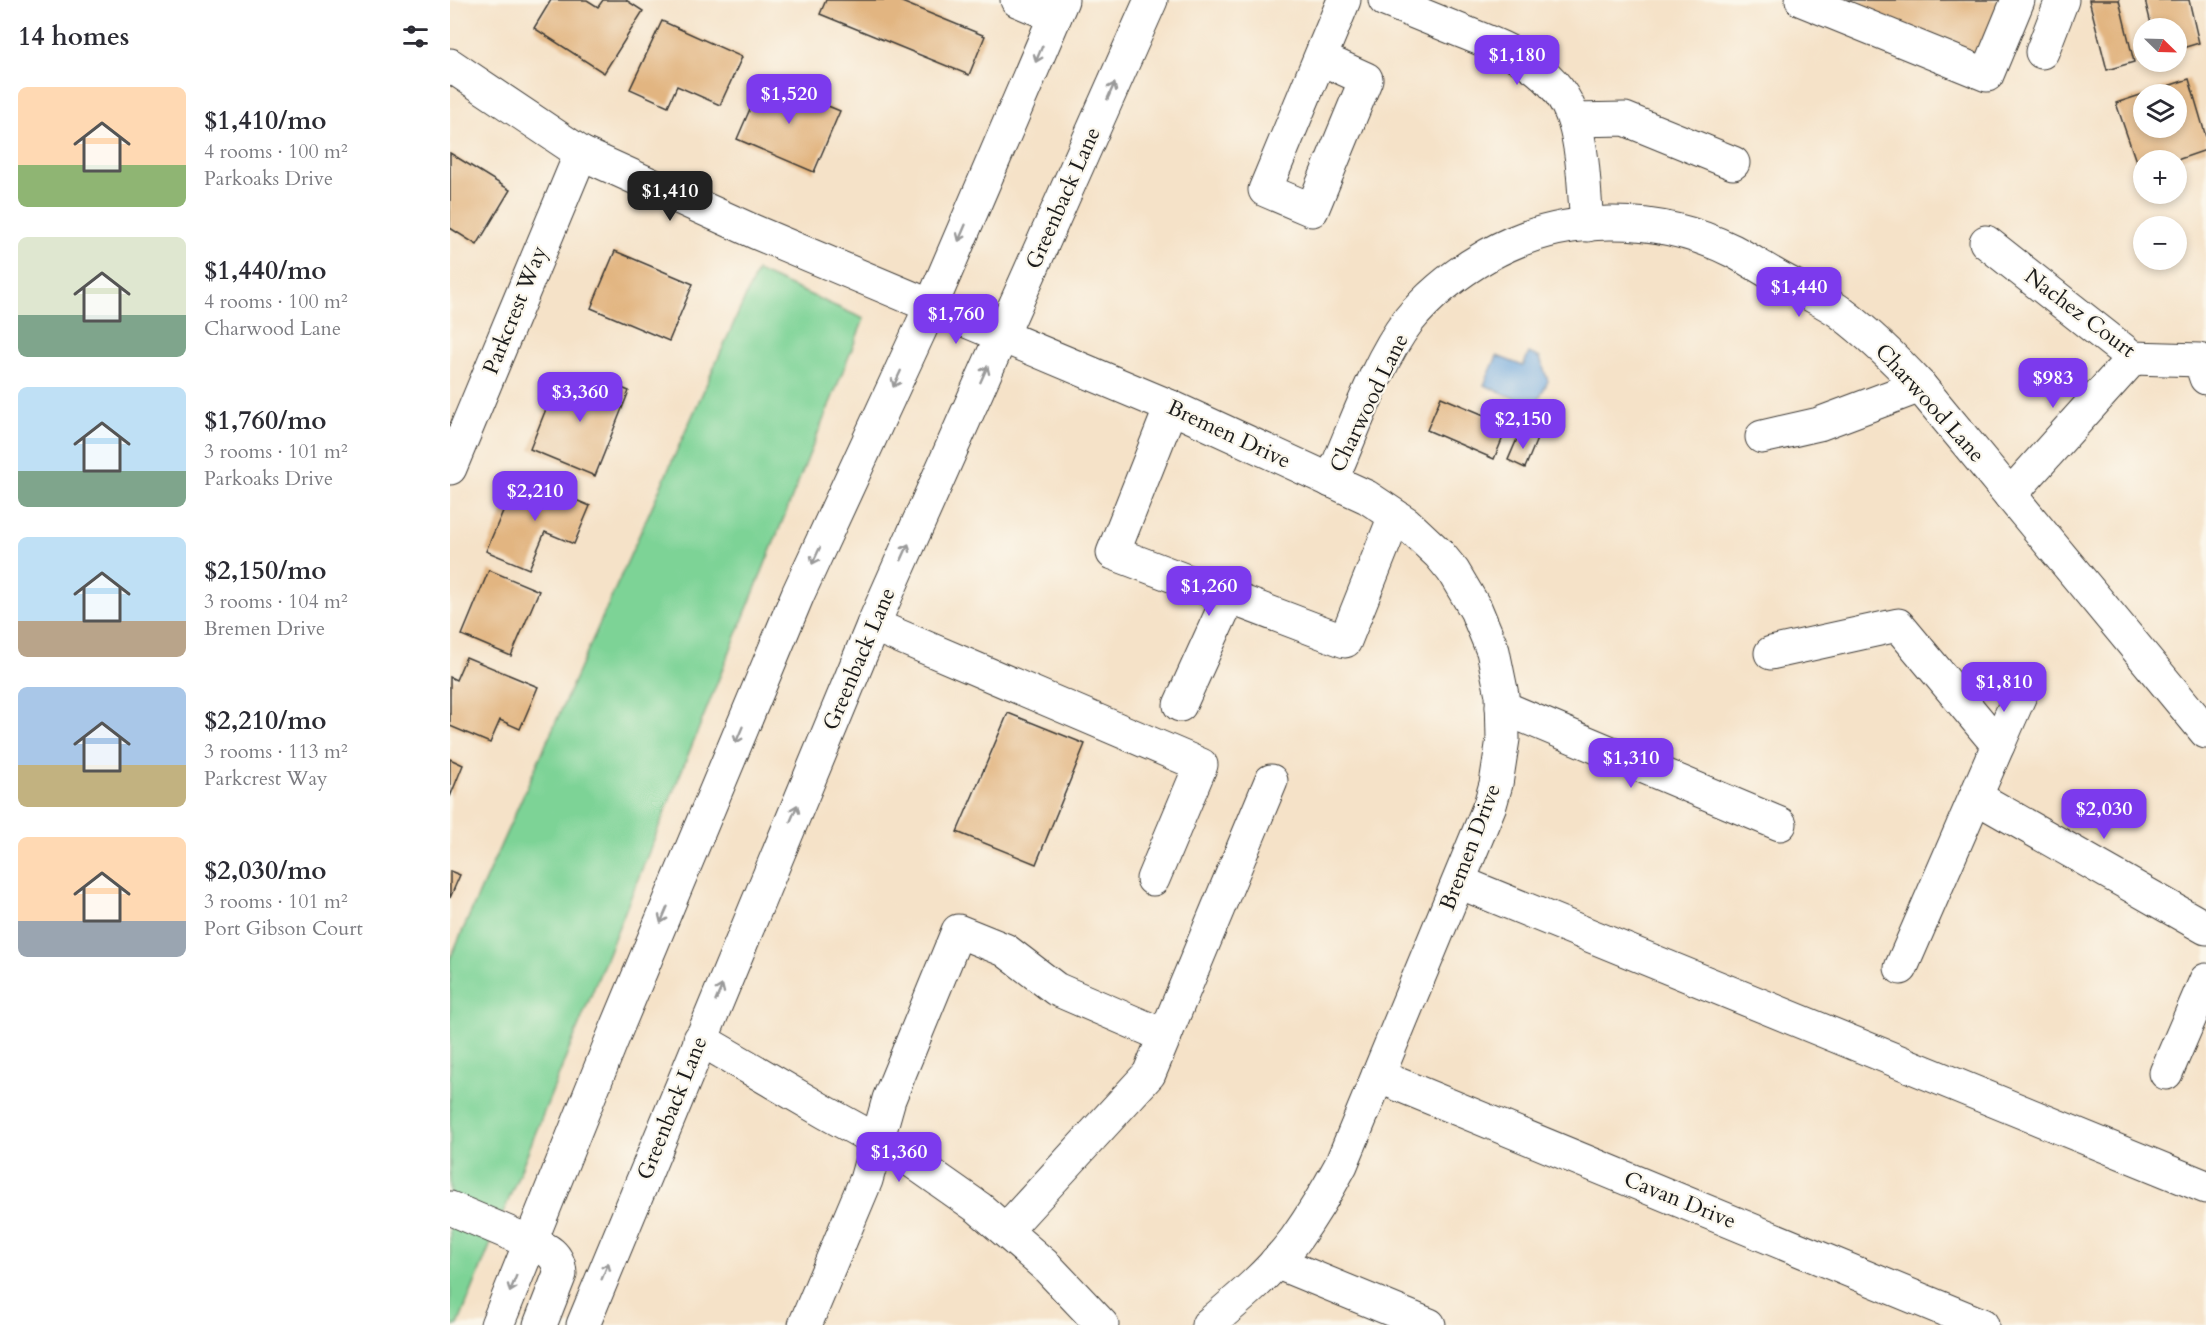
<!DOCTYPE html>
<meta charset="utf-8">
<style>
:root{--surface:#fff;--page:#f7f7f7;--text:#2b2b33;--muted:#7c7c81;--accent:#7c3aed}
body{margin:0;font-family:Cardo,serif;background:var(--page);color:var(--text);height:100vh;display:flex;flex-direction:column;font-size:22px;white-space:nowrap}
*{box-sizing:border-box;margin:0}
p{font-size:20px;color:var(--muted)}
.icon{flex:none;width:33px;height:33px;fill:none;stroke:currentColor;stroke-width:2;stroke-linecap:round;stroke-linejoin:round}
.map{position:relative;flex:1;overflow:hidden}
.details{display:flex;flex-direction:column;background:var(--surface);width:450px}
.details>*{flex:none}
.needle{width:39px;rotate:113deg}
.buttons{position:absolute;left:1683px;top:18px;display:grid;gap:12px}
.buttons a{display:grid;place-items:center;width:54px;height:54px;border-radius:50%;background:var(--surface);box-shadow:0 3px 9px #0003;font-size:30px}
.price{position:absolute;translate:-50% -51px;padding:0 14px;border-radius:12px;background:var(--accent);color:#fff;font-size:20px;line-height:39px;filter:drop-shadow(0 2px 3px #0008)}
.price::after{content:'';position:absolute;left:50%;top:36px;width:18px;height:14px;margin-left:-9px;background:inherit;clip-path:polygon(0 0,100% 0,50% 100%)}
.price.on{background:#222;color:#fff}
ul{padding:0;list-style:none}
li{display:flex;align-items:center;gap:18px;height:150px;padding:0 18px}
li span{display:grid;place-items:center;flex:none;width:168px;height:120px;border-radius:9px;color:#555}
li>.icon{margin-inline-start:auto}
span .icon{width:72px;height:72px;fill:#fffc;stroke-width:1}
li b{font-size:26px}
h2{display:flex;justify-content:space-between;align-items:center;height:72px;padding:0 18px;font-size:26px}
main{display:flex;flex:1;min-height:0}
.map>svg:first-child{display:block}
</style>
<main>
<section class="details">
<h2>14 homes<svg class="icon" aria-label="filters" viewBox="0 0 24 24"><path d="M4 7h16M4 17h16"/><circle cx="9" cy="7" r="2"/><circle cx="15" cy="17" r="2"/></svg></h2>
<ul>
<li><span style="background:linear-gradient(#ffd9b3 65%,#8fb573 0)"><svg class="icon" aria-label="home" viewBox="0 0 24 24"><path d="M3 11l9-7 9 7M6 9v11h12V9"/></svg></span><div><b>$1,410/mo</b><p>4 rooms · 100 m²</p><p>Parkoaks Drive</p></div></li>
<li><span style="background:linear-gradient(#dfe7d0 65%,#7fa58c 0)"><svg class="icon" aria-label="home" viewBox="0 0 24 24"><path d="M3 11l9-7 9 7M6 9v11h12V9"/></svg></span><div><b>$1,440/mo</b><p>4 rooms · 100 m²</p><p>Charwood Lane</p></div></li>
<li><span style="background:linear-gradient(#bfe0f5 70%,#7fa58c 0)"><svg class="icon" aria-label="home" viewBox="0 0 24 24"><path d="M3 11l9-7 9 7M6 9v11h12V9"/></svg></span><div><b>$1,760/mo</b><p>3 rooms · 101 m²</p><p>Parkoaks Drive</p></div></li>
<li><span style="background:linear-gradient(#bfe0f5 70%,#b9a48a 0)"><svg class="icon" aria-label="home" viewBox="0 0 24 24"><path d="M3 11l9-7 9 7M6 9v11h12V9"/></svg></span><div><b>$2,150/mo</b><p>3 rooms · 104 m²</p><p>Bremen Drive</p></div></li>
<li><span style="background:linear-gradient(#a9c7e8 65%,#c2b280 0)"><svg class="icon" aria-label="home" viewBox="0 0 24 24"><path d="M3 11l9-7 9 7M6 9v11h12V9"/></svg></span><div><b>$2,210/mo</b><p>3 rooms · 113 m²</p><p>Parkcrest Way</p></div></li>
<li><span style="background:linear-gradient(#ffd9b3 70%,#9aa5b1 0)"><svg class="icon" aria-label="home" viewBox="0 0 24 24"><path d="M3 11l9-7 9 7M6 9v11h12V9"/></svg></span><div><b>$2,030/mo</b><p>3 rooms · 101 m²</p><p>Port Gibson Court</p></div></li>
</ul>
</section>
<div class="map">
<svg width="1756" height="1325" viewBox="0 0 1756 1325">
<rect width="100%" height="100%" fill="#fbf7ec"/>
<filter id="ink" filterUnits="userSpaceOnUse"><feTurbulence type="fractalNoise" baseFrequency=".0167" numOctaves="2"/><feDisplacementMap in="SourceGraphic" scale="12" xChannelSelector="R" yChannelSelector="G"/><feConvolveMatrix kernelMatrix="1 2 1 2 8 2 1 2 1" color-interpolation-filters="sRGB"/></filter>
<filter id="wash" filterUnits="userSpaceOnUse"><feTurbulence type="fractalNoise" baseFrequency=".008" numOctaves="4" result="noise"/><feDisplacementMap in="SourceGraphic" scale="24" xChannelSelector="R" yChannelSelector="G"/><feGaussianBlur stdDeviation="1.35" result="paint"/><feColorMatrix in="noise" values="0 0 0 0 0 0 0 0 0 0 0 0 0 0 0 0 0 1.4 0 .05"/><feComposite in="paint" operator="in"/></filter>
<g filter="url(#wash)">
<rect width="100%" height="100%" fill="#f5e2c8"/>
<!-- green -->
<polygon fill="#7dd396" stroke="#4c7859" stroke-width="1.5" points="307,271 414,319 8,1325 0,1325 0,959"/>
<!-- water -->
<polygon fill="#6da6dc" stroke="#44617c" stroke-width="1.5" points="1079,353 1090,358 1098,381 1085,407 1034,385 1047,356 1073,366"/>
<g id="blocks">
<!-- building -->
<g fill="#e2b581" fill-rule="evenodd">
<polygon points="101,0 137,0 148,7 153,0 176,0 193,11 154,73 84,28"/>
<polygon points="376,0 447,0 535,36 519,75 370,14"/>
<polygon points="1378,0 1553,0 1526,64"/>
<polygon points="1639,0 1669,0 1684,62 1657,70"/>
<polygon points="1695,0 1739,0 1749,43 1726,50 1726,28 1702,28"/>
<polygon points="212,21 292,57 270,105 227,86 218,106 180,89"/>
<polygon points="313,79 390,111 364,172 287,139"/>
<path d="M1739 79 1756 137V150L1727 160H1694V172L1690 173 1666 103ZM1694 94H1726V128H1694Z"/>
<polygon points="0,153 60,190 27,245 0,228"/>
<polygon points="165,251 243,284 219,341 141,308"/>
<polygon points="134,373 179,391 145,476 80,449 106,384 126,392"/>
<polygon points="991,397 1058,425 1044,459 977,430"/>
<polygon points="1070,432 1087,439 1075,468 1058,460"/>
<polygon points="68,476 140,506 124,544 95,532 79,569 36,551"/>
<polygon points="39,570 89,591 61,656 12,635"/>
<polygon points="16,657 88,687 70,729 50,720 40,743 0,726 0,677 6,680"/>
<polygon points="558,713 635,744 586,864 507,832"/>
<polygon points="0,759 13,765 0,797"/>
<polygon points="0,871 10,875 0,898"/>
</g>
</g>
</g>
<g filter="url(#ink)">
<use href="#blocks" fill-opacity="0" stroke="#3d3a36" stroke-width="1.5"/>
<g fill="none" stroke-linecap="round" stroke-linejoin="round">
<defs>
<g id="minor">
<polyline points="567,0 605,16"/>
<path d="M935 0C960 10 986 21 1011 31 1058 50 1107 67 1124 121 1134 154 1134 191 1137 225"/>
<polyline points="1352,0 1537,75 1568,0"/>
<polyline points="1592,52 1612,0"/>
<polyline points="870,58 916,79 862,210 815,190 894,0"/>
<path d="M0 65 131 153 305 232 721 407 917 497 956 523 989 554 1003 571 1026 610 1043 651 1052 695 1053 739 1046 784 1040 805 891 1165C877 1191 862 1216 845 1240 820 1273 789 1299 758 1325"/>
<polyline points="1124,120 1175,119 1283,163"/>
<polyline points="1536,242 1683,358 1750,360 1756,378"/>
<polyline points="721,407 663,553 895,641 945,516"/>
<polyline points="1312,437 1369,424 1470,386"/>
<polyline points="0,468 131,153"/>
<path d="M881 481C903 432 926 363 958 321 980 294 1008 272 1038 255 1112 213 1207 213 1283 251 1298 259 1312 268 1326 276 1347 288 1370 298 1390 312 1419 334 1445 359 1470 386L1756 732"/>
<polyline points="1560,495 1683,358"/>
<polyline points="423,625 751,765 703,879"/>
<polyline points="1321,653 1448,625 1548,745 1451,968"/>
<polyline points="730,705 779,597"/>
<polyline points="1052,707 1330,824"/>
<polyline points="1548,745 1570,695"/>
<polyline points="1526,797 1756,928"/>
<polyline points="1009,882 1756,1187"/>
<polyline points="250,1039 375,1112 455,1156 529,1208 598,1268 652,1325"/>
<polyline points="1716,1073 1756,980"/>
<polyline points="928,1076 1532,1325"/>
<polyline points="0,1208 80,1242"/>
<polyline points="556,1230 699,1074 821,781"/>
<polyline points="826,1262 979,1325"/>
<polyline points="355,1325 416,1180 439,1099 508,931 555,950 606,989 715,1036"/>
</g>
<g id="major">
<path d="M80 1242C97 1249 109 1254 110 1274L90 1325"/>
<polyline points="47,1325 161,1042 348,594 481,306 612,0"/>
<polyline points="133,1325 423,625 701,0"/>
</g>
</defs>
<!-- minor casing -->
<use href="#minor" stroke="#3d3a36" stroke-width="35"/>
<!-- major casing -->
<use href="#major" stroke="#3d3a36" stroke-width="35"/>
<!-- minor -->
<use href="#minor" stroke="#fff" stroke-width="33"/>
<!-- major -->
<use href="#major" stroke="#fff" stroke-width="33"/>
</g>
<!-- one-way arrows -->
<defs><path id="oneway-shaft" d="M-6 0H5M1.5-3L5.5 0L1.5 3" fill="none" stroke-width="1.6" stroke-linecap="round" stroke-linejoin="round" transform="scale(1.5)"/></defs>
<g stroke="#999">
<use href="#oneway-shaft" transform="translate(589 54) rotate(113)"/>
<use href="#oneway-shaft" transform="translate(661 91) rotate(-66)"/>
<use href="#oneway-shaft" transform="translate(512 233) rotate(113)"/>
<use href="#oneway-shaft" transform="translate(534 374) rotate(-66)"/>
<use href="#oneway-shaft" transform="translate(447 379) rotate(115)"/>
<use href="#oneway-shaft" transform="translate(455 552) rotate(-66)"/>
<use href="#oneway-shaft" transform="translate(366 556) rotate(115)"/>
<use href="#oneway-shaft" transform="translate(289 735) rotate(113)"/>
<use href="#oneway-shaft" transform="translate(344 813) rotate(-67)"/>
<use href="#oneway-shaft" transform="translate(214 915) rotate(113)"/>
<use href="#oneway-shaft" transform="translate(269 993) rotate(-67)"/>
<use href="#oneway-shaft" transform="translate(155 1271) rotate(-68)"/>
<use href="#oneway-shaft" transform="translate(63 1284) rotate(112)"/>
</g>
</g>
<g text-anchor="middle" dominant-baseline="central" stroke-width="4.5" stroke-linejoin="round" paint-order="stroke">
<!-- street labels -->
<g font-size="22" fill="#1c1c1c" stroke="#fbf7ec">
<text transform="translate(613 198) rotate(-66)">Greenback Lane</text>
<text transform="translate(65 310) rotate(-68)">Parkcrest Way</text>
<text transform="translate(1630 313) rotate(37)">Nachez Court</text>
<text transform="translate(919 403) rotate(-64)">Charwood Lane</text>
<text transform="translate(1480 403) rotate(48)">Charwood Lane</text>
<text transform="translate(779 434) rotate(25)">Bremen Drive</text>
<text transform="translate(409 659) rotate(-67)">Greenback Lane</text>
<text transform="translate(1020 847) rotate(-69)">Bremen Drive</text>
<text transform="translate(222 1108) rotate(-68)">Greenback Lane</text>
<text transform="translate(1230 1200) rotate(22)">Cavan Drive</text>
</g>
</g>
</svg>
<div class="buttons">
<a><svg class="needle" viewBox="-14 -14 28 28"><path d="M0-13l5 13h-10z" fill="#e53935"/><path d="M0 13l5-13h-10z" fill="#7c7c81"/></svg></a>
<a><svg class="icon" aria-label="layers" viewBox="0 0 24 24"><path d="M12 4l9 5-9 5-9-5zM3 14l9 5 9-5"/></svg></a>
<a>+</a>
<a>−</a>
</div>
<b class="price" style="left:1067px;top:86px">$1,180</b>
<b class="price" style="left:339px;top:125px">$1,520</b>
<b class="price on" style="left:220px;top:222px">$1,410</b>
<b class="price" style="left:1349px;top:318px">$1,440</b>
<b class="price" style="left:506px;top:345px">$1,760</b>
<b class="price" style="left:1603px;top:409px">$983</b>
<b class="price" style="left:130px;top:423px">$3,360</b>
<b class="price" style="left:1073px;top:450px">$2,150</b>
<b class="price" style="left:85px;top:522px">$2,210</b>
<b class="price" style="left:759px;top:617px">$1,260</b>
<b class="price" style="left:1554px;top:713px">$1,810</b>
<b class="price" style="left:1181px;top:789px">$1,310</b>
<b class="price" style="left:1654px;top:840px">$2,030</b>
<b class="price" style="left:449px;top:1183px">$1,360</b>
</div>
</main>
